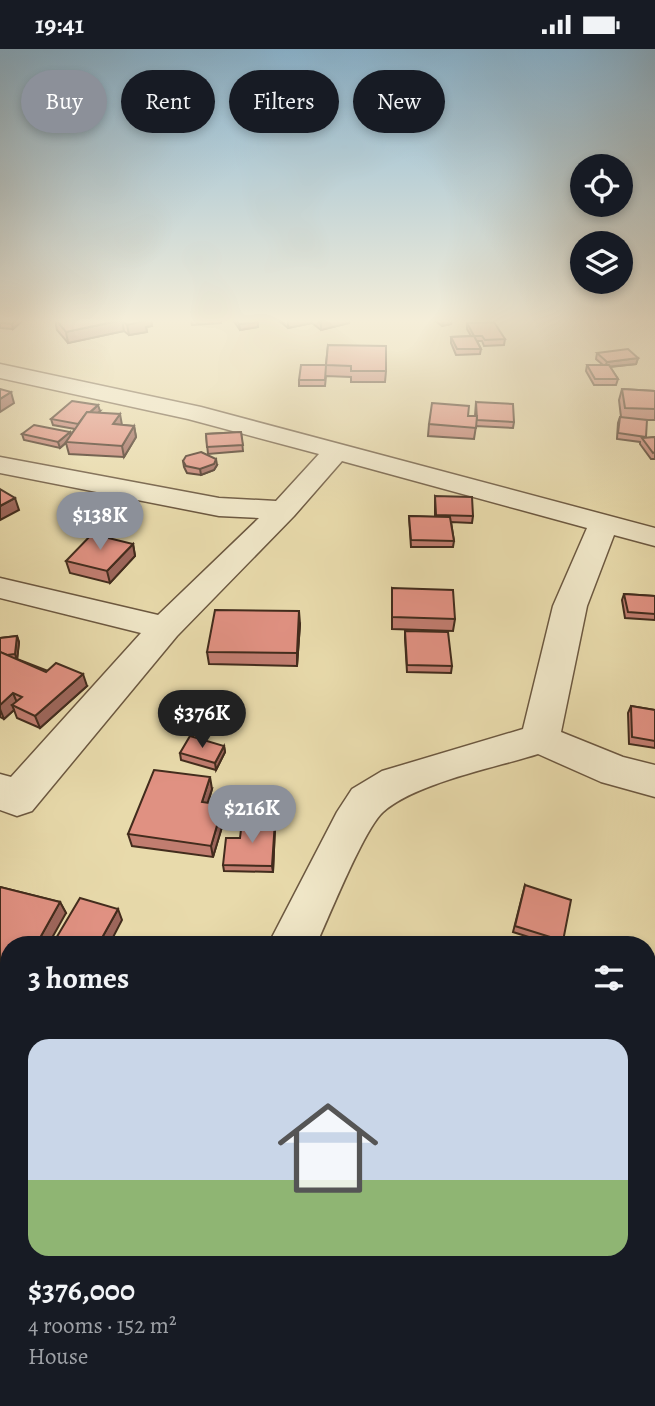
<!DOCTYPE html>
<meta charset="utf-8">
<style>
:root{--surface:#171b24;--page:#20242c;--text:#f1f3f6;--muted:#9ea1a6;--line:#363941;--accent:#8c9099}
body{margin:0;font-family:Alegreya,serif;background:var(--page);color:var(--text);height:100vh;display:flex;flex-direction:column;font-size:26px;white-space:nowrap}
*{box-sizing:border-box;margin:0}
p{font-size:23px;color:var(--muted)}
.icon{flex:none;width:38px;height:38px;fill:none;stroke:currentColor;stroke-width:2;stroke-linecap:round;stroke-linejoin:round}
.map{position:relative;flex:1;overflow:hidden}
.panel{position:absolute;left:0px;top:887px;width:656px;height:471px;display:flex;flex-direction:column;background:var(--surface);border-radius:28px 28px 0 0;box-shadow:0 4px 10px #0003}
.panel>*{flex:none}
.banner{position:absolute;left:21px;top:21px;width:614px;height:63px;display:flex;gap:14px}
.buttons{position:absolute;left:570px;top:105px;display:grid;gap:14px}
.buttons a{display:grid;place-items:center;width:63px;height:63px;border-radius:50%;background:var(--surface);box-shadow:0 4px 10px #0003;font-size:35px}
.price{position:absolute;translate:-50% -60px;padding:0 16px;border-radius:24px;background:var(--accent);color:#fff;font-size:23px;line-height:46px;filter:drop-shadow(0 2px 4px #0008)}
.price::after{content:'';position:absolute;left:50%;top:42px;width:21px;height:16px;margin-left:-10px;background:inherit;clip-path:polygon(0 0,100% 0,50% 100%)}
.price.current{background:#222;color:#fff}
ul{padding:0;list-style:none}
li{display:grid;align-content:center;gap:14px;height:371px;padding:0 28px}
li+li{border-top:2px solid var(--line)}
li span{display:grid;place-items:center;height:217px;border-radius:21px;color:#555}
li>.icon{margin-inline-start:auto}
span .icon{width:126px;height:126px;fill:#fffc;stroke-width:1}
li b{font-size:30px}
h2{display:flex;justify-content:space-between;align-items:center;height:84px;padding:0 28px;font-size:30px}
.chip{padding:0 24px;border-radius:32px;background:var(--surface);box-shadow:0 4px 10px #0003;font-size:24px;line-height:63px}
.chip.current{background:var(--accent);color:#fff}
.status{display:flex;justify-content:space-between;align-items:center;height:49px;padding:0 35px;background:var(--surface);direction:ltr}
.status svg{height:19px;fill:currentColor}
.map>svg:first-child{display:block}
</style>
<div class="status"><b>19:41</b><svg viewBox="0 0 49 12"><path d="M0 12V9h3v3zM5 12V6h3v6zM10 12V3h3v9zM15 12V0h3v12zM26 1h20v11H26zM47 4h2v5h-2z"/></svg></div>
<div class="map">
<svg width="655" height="1357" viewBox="0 0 655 1357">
<rect width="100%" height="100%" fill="#e8daab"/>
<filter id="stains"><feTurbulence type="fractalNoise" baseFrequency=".00286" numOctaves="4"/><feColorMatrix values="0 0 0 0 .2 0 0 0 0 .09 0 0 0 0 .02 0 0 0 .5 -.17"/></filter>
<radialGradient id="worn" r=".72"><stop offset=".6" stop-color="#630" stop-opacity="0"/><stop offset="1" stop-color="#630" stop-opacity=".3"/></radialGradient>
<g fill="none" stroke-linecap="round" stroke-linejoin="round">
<defs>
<g id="minor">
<path d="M0 315 201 358 655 479V497L614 486 587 557 561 683 623 708 655 716V748L601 733 538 705C494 719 416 734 383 763 364 780 329 868 316 896H268L337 763 352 740 382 722 523 680 553 557 587 479 342 412 294 467 177 587 32 762 17 767 0 761V725L11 728 141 584 0 549V529L158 566 259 469 219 467 0 424V408L219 449 276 452 319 405 188 370 0 329Z"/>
<polygon points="648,1121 655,1122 655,1180 648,1179"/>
</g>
</defs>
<!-- minor casing -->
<use href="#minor" stroke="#6c5840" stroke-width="3"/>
<!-- minor -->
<use href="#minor" fill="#f0e7c8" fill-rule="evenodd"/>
</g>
<!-- wall -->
<g fill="#c17d70" stroke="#422c1d" stroke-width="2">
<polygon points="0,271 23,271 13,280 0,279"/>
<polygon points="55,271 151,271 152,277 146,278 147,283 129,286 124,282 68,294 57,281"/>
<polygon points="191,271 221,271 221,274 192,276"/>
<polygon points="233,271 257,271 258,278 240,281"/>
<polygon points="278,271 349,271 349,274 321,281 312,274 288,279"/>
<polygon points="434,271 452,271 451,275 442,277"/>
<polygon points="467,274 505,290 504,296 484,297 482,292 477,292 481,300 480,305 456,306 451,294 451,288 471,287 467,280"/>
<polygon points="328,296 386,322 385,333 351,333 351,328 326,327 325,337 299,337 299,331 326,316"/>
<polygon points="597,304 638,309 636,315 610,318 618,330 616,336 594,336 586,322 587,316 603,316 596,310"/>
<polygon points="622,340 655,342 655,371 645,371 646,389 655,388 655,410 651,410 640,395 640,393 617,390 618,374 620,368 621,368 619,351"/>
<polygon points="476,353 514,373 513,379 476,377 474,390 428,387 429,375 468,367 475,367"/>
<polygon points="100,362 98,364 122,376 134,377 136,388 124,408 69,405 66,394 60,399 24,391 22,385 70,383 71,386 75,380 53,376 51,370"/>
<polygon points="241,383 243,402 208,405 206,385"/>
<polygon points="183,412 217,416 214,421 201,426 187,424 184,418"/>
<polygon points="435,447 473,467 472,474 451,473 454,492 453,498 411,498 409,467 435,468"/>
<polygon points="133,495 135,507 110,534 70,524 66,512"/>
<polygon points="392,539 455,570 453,582 392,580"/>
<polygon points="624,545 655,547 655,571 625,569 622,551"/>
<polygon points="300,575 297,617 209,615 207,603"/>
<polygon points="405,582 452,617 451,624 407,623 405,589"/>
<polygon points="17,587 19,593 17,610 87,637 40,679 17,669 14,661 4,670 0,668 0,589"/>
<polygon points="631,657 655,661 655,699 629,695 628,664"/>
<polygon points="224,697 225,703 216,721 181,711 180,704"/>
<polygon points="212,740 208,754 223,756 225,768 213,808 132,797 128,785"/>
<polygon points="275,778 273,823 224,822 223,816 240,789"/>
<polygon points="525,836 563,892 561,896 554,896 513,883"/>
<polygon points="0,838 60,853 66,864 9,896 9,943 0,941"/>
</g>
<!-- shaded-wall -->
<g fill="#9d665b" stroke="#422c1d" stroke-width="2">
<polygon points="15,271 23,271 13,280 12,275"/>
<polygon points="122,271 124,282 68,294 66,283"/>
<polygon points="142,271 151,271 152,277 146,278 147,283 129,286 127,276"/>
<polygon points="288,271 312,271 312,274 288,279"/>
<polygon points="321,271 349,271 349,274 321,281"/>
<polygon points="443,271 452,271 451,275 442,277"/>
<polygon points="258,273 258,278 240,281 239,275"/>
<polygon points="638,309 636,315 605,318 607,313"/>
<polygon points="11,343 14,354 0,363 0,350"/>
<polygon points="98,356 100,362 79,381 78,375"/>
<polygon points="120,365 122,376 113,375"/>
<polygon points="134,377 136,388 124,408 122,397"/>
<polygon points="70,383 71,389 60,399 58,393"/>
<polygon points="216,410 217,416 214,421 201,426 200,420"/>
<polygon points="15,449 19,461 0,471 0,457"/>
<polygon points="133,495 135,507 110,534 107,522"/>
<polygon points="299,562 300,575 297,617 297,604"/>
<polygon points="17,587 19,593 17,612 15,605"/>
<polygon points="83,625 87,637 40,679 35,667"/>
<polygon points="13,644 18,656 12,656 14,661 4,670 0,660 0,656"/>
<polygon points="224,697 225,703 216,721 215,714"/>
<polygon points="210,728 212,740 204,765 202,753"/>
<polygon points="223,756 225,768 213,808 211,797"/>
<polygon points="275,772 275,778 273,823 272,817"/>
<polygon points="60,853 66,864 48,896 36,896"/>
<polygon points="118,860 122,871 109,896 98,896"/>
</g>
<!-- building -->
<g fill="#e09182" stroke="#422c1d" stroke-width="2">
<polygon points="0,271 15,271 12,275 0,274"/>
<polygon points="56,271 122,271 66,283"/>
<polygon points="122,271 145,271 145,272 127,276"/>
<polygon points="236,271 257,271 258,273 239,275"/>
<polygon points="494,273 505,290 485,291 482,287 474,287 467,274"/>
<polygon points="474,287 481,300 457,300 451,288"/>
<polygon points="328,296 386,297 386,322 351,322 351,317 326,316"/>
<polygon points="628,300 638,309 607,313 597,304"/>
<polygon points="301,316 326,316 325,331 299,331"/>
<polygon points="587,316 609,316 618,330 595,330"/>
<polygon points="0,340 11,343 0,350"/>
<polygon points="622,340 655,342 655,360 625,359"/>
<polygon points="72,352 98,356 90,363 87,363 78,375 51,370"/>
<polygon points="476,353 513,355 514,373 477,371"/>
<polygon points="432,354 469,357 468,367 477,367 476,379 429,375"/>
<polygon points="87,363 120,365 113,375 134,377 122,397 66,393"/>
<polygon points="620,368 647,371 646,388 618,384"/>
<polygon points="34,376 70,383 58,393 22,385"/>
<polygon points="241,383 243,396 207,398 206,385"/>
<polygon points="655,388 655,403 653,404 642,389"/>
<polygon points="201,403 216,410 214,415 200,420 186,417 183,412 186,407"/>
<polygon points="0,440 15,449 0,457"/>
<polygon points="435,447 472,448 473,467 436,466"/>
<polygon points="409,467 450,468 454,492 411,491"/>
<polygon points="92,485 133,495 107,522 66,512"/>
<polygon points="392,539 453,541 455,570 392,568"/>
<polygon points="624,545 655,547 655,565 628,563"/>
<polygon points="215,561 299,562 297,604 207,603"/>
<polygon points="405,582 448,583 452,617 407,616"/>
<polygon points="17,587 15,605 7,606 0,603 0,589"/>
<polygon points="0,603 46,623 56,614 83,625 35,667 12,656 22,648 13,644 0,656"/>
<polygon points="631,657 655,661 655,692 632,688"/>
<polygon points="190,687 224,697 215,714 180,704"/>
<polygon points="154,721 210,728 202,753 223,756 211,797 128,785"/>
<polygon points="242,772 275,772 272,817 223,816 226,789 240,789"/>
<polygon points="525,836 571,851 563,892 515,877"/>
<polygon points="0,838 60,853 36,896 9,896 9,935 0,932"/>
<polygon points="80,849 118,860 98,896 52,896"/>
</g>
<!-- sky -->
<linearGradient id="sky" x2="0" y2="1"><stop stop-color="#89b6d3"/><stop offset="0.59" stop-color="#f5eed9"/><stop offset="1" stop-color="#f5eed9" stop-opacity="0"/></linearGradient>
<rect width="655" height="461" fill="url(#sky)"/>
<rect width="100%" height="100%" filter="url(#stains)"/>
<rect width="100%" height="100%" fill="url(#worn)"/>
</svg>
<div class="buttons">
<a><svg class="icon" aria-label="locate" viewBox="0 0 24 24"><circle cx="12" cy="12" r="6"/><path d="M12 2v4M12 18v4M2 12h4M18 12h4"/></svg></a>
<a><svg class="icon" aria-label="layers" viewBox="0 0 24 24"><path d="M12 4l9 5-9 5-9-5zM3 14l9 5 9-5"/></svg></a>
</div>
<b class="price" style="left:100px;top:503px">$138K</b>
<b class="price current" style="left:202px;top:701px">$376K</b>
<b class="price" style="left:252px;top:796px">$216K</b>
<div class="banner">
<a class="chip current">Buy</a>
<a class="chip">Rent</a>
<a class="chip">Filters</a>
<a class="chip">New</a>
</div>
<section class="panel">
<h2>3 homes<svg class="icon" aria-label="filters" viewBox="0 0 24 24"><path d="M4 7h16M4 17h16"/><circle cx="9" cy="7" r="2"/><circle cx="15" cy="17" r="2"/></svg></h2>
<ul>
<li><span style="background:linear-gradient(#c9d6e8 65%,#8fb573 0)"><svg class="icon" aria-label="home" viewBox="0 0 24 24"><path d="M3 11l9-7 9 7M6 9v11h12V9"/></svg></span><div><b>$376,000</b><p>4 rooms · 152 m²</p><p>House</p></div></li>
</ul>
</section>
</div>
